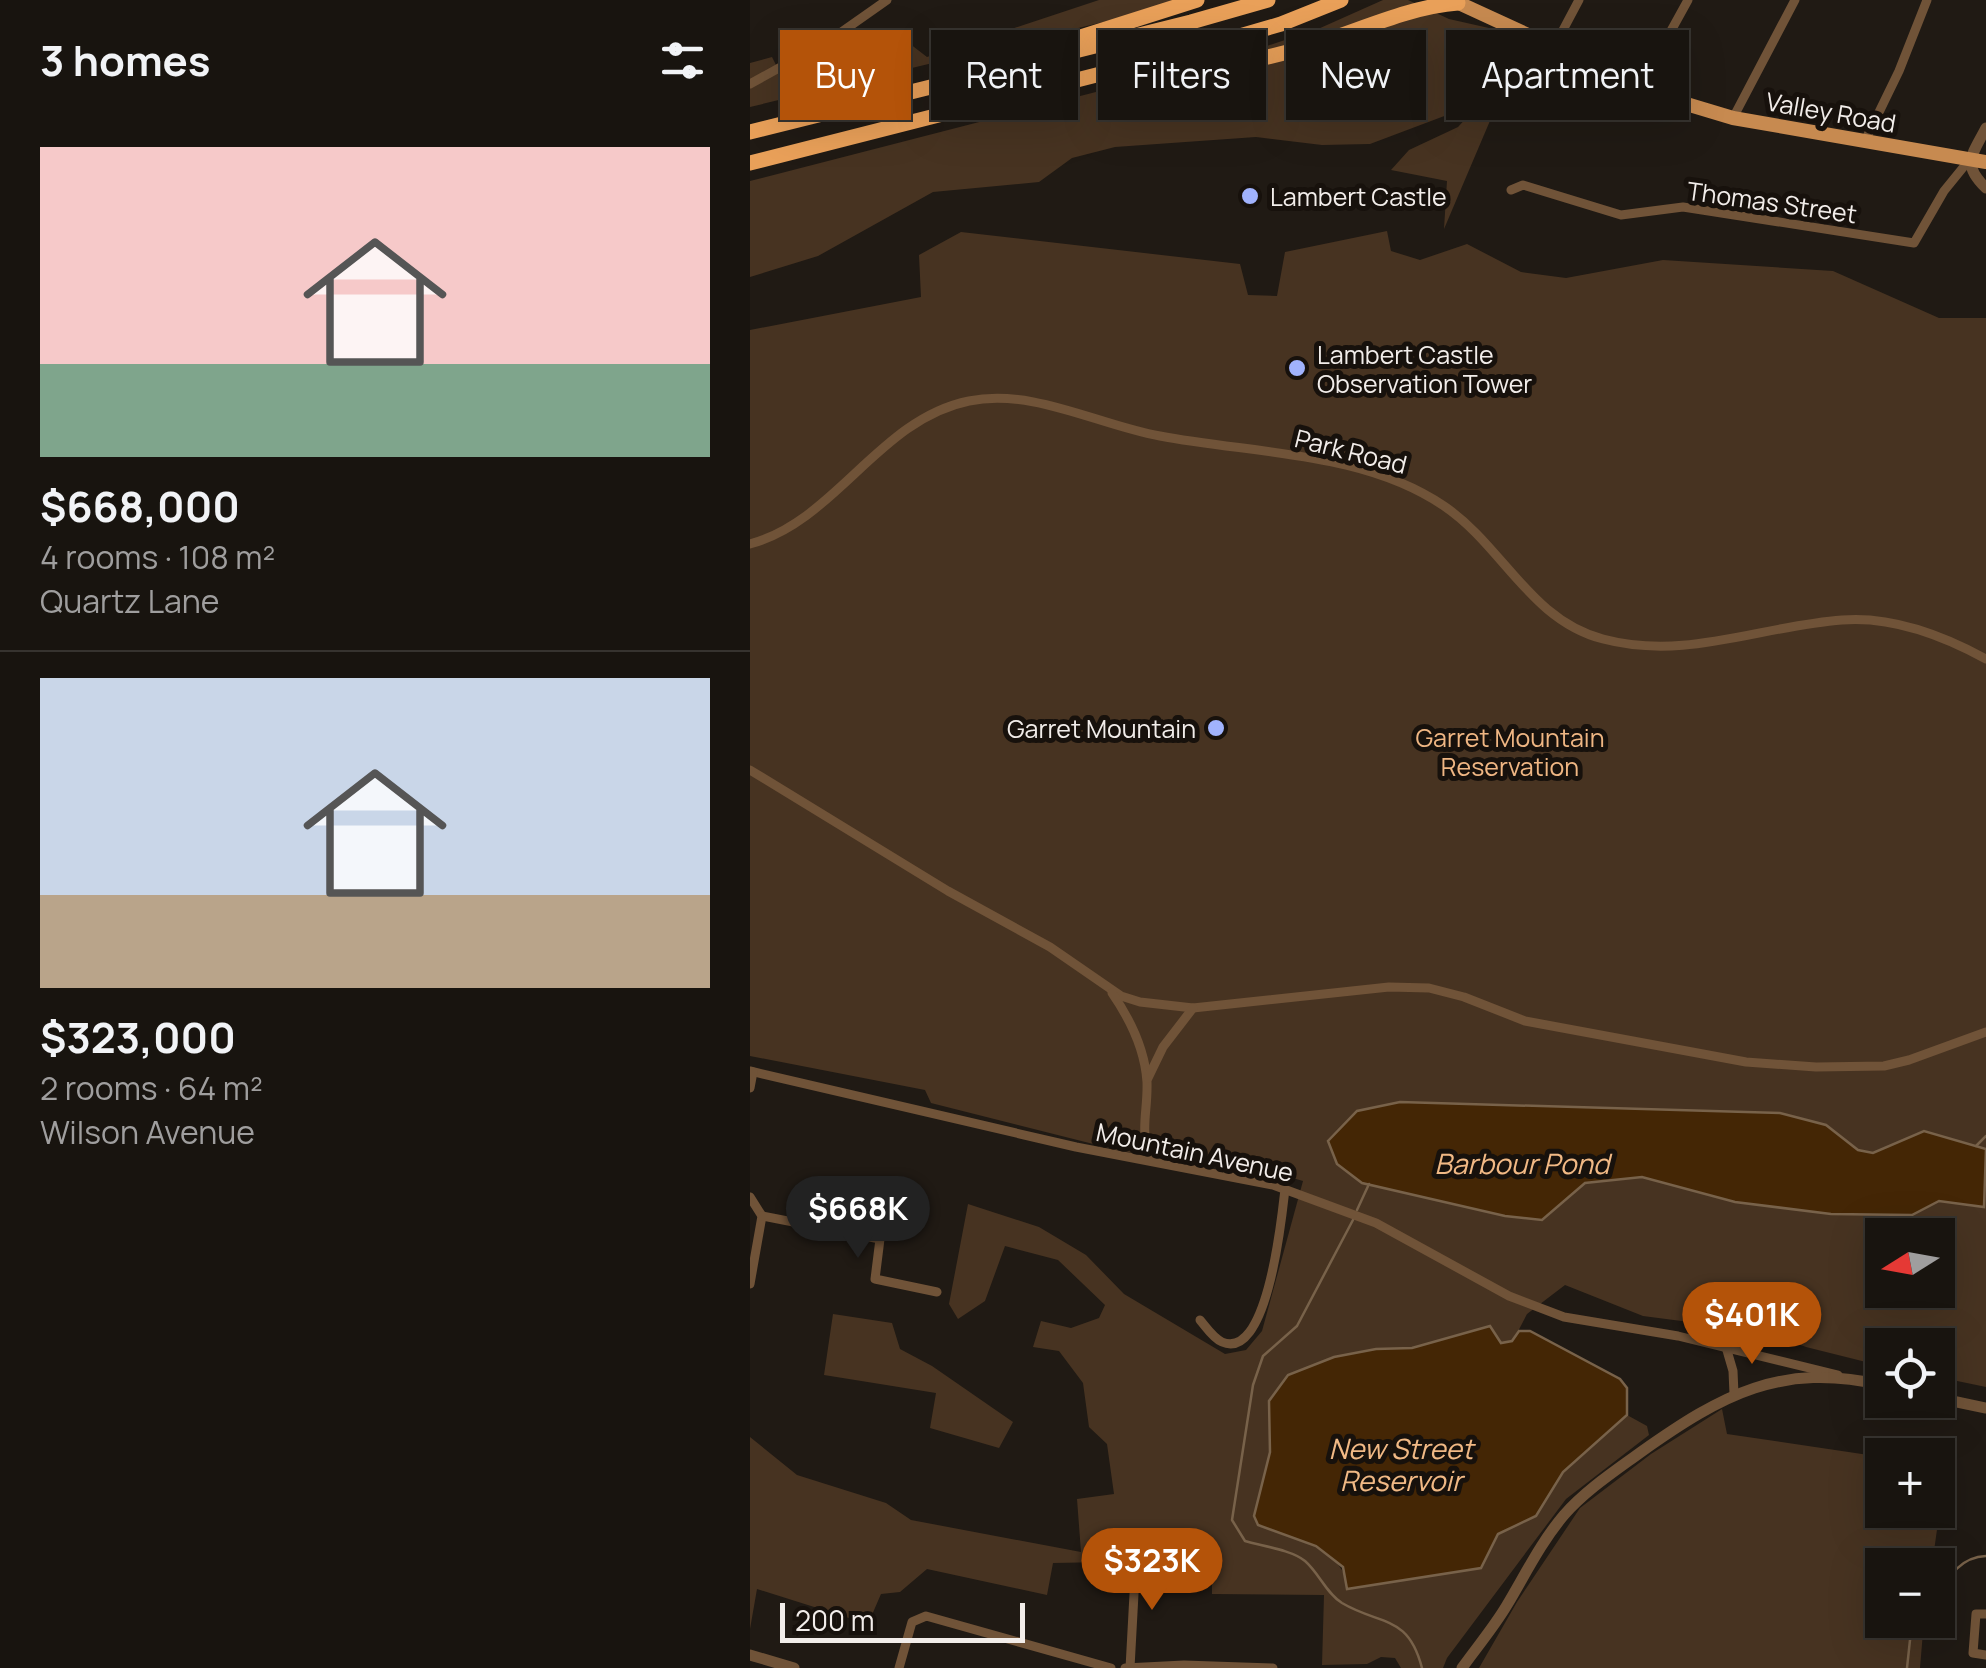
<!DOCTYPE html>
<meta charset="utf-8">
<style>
:root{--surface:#18140f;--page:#211d18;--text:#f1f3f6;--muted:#9f9e9e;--line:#36332f;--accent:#b45309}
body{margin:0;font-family:Manrope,sans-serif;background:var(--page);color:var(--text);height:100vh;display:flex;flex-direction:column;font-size:38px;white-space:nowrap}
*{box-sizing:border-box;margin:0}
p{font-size:32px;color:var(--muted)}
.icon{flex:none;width:55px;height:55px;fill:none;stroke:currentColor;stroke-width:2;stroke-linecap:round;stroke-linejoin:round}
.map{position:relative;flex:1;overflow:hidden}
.drawer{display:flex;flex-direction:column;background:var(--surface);width:750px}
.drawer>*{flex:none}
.hud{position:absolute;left:30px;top:30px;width:950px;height:90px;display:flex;gap:20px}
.needle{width:65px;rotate:259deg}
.tools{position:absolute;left:1115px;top:1218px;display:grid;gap:20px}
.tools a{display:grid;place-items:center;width:90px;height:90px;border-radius:0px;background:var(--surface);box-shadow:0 10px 40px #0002,0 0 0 2px var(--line);font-size:50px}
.scale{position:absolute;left:30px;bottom:25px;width:245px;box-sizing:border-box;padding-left:10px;border:5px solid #f2edea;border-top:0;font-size:28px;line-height:35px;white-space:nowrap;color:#f2edea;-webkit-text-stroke:8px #17110c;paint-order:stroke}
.price{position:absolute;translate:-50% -85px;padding:0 22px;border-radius:35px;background:var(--accent);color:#fff;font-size:32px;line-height:65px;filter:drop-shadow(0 2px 5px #0008)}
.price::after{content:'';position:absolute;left:50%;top:60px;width:30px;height:22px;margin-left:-15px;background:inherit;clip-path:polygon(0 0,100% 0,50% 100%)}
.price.on{background:#222;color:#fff}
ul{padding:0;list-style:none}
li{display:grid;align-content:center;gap:20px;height:530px;padding:0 40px}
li+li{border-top:2px solid var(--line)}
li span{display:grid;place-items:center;height:310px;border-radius:0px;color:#555}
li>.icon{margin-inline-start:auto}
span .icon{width:180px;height:180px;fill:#fffc;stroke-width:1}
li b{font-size:42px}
h2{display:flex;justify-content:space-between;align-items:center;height:120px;padding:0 40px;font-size:42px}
.tag{padding:0 35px;border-radius:0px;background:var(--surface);box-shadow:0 10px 40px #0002,0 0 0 2px var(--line);font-size:35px;line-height:90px}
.tag.on{background:var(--accent);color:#fff}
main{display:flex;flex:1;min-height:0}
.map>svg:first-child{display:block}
</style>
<main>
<section class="drawer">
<h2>3 homes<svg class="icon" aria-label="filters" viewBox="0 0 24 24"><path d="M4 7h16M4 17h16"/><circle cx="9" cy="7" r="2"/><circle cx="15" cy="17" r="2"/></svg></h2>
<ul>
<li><span style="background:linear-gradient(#f6c9c9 70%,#7fa58c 0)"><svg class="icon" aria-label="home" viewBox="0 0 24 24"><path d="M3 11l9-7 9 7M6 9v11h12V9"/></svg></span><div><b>$668,000</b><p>4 rooms · 108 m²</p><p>Quartz Lane</p></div></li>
<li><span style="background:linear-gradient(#c9d6e8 70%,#b9a48a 0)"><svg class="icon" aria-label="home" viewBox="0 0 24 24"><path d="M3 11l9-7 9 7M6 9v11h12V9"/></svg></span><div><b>$323,000</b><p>2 rooms · 64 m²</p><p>Wilson Avenue</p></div></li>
</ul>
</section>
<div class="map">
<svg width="1236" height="1668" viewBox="0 0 1236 1668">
<rect width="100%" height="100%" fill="#201a14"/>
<!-- green -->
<g fill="#473321" fill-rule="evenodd">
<polygon points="349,0 445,0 0,107 0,63 22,57 37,87 116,69 142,30 177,57"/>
<polygon points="633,0 658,0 699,19 739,28 722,84 697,115 620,144 572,145 506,137 365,147 322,158 289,182 183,192 68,256 0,277 0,181 490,55 568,29"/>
<polygon points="762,69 694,229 697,181 641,170 659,150 708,127"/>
<path d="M637 231 641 251 670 260 717 244 771 272 816 278 913 260 1083 271 1189 318H1236V1387L1188 1377V1345H1132V1366L1056 1347 1016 1332 893 1316 815 1285 777 1314 763 1341 751 1344 746 1340H692L662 1348 626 1349 519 1401 520 1452 508 1525C542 1537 594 1547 598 1589L730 1568 748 1534 786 1516 813 1472 877 1415 897 1426 899 1435 816 1499 697 1658 693 1668H651L645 1658 631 1657 617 1664 572 1665 574 1595 462 1594V1560L303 1563 297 1595 177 1569 150 1592 131 1594 118 1624 7 1589 0 1629V1437L47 1475 136 1503 161 1520 331 1552 327 1499 364 1494 357 1444 339 1427 333 1383 309 1351 283 1347 291 1321 321 1328 349 1318 355 1305 308 1260 255 1246 235 1301 208 1319 199 1304 218 1204 289 1227 336 1255 374 1294 475 1354 496 1350 512 1331 553 1181 476 1158 424 1160 371 1151 181 1103 175 1090 0 1056V330L171 297 169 255 211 232 490 264 498 295 527 296 535 252ZM1132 1235H1188V1290H1132Z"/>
<polygon points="83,1314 142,1323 150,1349 182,1366 263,1422 249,1448 180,1428 186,1393 74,1375"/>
<polygon points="972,1409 977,1434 1132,1457 1132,1510 1188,1510 1188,1465 1196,1466 1182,1565 1132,1565 1132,1620 1174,1620 1170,1668 729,1668 767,1602 830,1508 901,1454"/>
</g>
<!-- water -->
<g fill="#442605" stroke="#78624a" stroke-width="2.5">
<polygon points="650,1102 1030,1113 1076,1125 1108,1150 1123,1153 1174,1131 1236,1149 1234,1207 1189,1201 1162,1215 1081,1214 985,1202 892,1177 835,1183 792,1220 755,1216 612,1183 587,1164 578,1141 607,1111"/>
<polygon points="740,1326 751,1343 762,1341 769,1331 780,1331 870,1379 877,1388 877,1415 813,1472 786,1516 748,1534 731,1568 597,1589 593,1567 566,1546 508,1525 504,1516 520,1452 519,1401 538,1375 584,1357 626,1349 662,1348"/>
</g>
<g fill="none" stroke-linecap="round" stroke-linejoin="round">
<!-- stream -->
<g stroke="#78624a" stroke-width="2.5">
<polyline points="1226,1146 1236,1136"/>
<polyline points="607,1210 619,1184"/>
<path d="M604 1218 547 1326 513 1356 503 1385 482 1520 495 1541C512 1546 542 1550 555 1561 569 1573 576 1593 592 1603 631 1626 658 1614 672 1668"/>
<path d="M1188 1595C1200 1575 1211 1557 1236 1556"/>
<polyline points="1157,1668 1160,1640 1172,1620"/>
</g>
<!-- minor -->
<g stroke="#705338" stroke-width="9">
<polyline points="804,47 829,0"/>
<polyline points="0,84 83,38 137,0"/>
<polyline points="890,87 938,0"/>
<polyline points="983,118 1045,0"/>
<polyline points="1115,141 1149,71 1177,0"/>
<polyline points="761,190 773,185 871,215 933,207 1164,243 1194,191 1220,159"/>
<path d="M0 544C86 521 129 419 219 401 283 388 348 425 410 436 504 454 613 451 694 506 753 546 780 620 853 639 936 661 1010 626 1092 620 1141 616 1194 636 1236 659"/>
<polyline points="0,770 198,891 300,947 371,996 390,1002 443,1008 639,987 679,988 714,997 775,1021 996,1062 1066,1067 1134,1066 1159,1060 1236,1032"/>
<path d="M362 993C380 1019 395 1050 397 1082 398 1113 389 1129 401 1161"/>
<polyline points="0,1071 326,1147 523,1185 626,1223 759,1296 814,1317 928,1336 1088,1375"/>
<polyline points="398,1078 413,1047 443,1008"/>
<polyline points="0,1088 3,1072"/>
<polyline points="0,1197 12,1216 0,1284"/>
<polyline points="12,1216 130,1239 125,1279 187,1292"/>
<path d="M450 1320C456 1327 463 1338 472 1342 518 1362 532 1215 535 1189"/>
<polyline points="976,1347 983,1371 984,1394"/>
<polyline points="1236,1614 1226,1614 1223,1653 1236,1655"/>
<polyline points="149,1668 162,1622 176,1616 361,1668"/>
<polyline points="375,1668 434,1665 523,1668"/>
<polyline points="380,1668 386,1557"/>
</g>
<!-- tertiary -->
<g stroke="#705338" stroke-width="11">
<path d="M1236 128C1222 155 1211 164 1236 188"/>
<polyline points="1188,1398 1236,1408"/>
<polyline points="0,1655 44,1668"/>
<path d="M712 1668C727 1647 744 1627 757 1605 775 1575 791 1542 814 1515 836 1490 865 1471 891 1452 973 1394 1031 1362 1132 1385"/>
</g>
<!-- primary -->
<polyline stroke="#c78a50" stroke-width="14" points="702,0 913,97 983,118 1236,162"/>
<!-- motorway -->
<g stroke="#e9a059" stroke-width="15">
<polyline points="293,49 447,0"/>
<path d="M367 77C430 73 491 66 552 48 603 34 655 7 708 3"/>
<polyline points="0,132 441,22 518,0"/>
<polyline points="0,163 421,56 531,24 591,0"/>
</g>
</g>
<!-- markers -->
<g fill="#a1b3fd" stroke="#17110c" stroke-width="4">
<circle cx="500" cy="196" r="10"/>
<circle cx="547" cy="368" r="10"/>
<circle cx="466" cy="728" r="10"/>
</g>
<g text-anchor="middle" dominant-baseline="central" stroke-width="10" stroke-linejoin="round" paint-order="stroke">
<!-- street labels -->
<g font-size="25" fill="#f2edea" stroke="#17110c">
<text transform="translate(1081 112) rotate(10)">Valley Road</text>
<text transform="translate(1022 202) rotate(8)">Thomas Street</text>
<text transform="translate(601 451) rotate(14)">Park Road</text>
<text transform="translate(445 1152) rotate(12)">Mountain Avenue</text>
</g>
<!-- poi labels -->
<g font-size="25" fill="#f2edea" stroke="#17110c" text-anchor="start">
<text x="520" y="196">Lambert Castle</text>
<text x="567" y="354">Lambert Castle<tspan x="567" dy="29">Observation Tower</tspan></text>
<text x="446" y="728" text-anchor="end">Garret Mountain</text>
</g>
<!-- park labels -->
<g font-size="25" fill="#efb683" stroke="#17110c">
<text x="760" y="737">Garret Mountain<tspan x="760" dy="29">Reservation</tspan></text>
</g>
<!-- water labels -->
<g font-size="28" font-style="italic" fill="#f1b985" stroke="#17110c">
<text x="772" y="1163">Barbour Pond</text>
<text x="651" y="1448">New Street<tspan x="651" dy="32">Reservoir</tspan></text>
</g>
</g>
</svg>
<div class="tools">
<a><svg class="needle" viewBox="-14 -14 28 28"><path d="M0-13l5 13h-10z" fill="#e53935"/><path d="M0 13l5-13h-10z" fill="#9f9e9e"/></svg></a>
<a><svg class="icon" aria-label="locate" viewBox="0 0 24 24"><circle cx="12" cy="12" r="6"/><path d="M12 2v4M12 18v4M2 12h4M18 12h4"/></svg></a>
<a>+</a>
<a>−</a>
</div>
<div class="scale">200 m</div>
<b class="price on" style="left:108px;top:1261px">$668K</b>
<b class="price" style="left:1002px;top:1367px">$401K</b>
<b class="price" style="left:402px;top:1613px">$323K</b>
<div class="hud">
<a class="tag on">Buy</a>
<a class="tag">Rent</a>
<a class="tag">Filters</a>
<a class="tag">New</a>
<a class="tag">Apartment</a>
</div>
</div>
</main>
